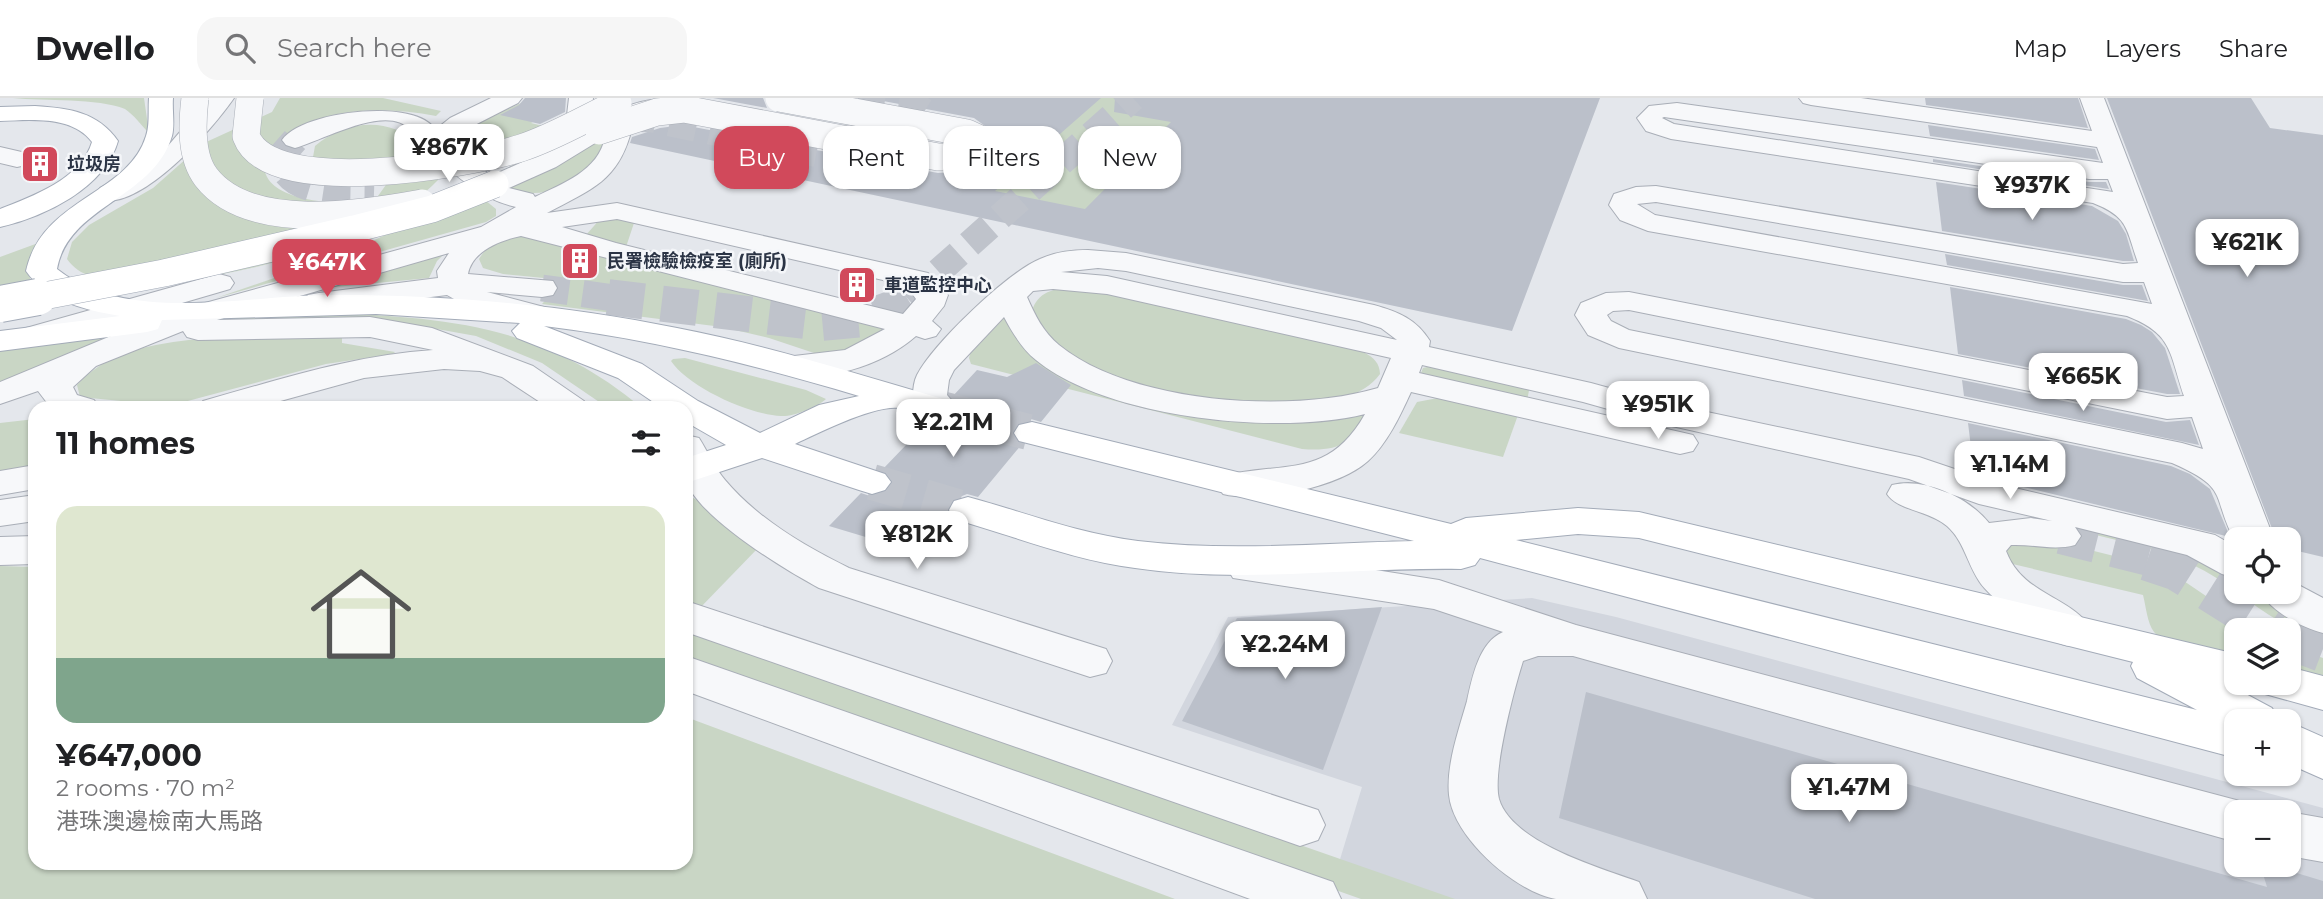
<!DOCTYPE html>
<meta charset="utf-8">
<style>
:root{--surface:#fff;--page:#f6f6f6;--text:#202124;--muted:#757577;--line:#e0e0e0;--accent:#d1495b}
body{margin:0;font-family:Montserrat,"Noto Sans SC",sans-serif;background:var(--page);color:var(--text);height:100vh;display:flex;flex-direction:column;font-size:26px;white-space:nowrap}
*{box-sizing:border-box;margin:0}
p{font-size:23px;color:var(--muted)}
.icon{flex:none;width:38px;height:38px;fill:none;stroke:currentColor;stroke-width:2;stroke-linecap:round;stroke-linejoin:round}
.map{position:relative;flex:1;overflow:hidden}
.panel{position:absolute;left:28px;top:303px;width:665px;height:469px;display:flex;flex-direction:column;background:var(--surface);border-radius:21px;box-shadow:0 2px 5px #0004}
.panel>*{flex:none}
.guide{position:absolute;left:714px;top:28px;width:665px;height:63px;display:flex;gap:14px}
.fabs{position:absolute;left:2224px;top:429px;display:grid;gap:14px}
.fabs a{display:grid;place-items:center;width:77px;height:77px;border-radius:14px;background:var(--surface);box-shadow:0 2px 5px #0004;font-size:35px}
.price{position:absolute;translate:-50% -60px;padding:0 16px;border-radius:14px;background:#fff;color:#222;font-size:23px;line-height:46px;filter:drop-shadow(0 2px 4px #0008)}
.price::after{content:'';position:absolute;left:50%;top:42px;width:21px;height:16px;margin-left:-10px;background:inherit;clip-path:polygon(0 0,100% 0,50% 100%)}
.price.active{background:var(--accent);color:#fff}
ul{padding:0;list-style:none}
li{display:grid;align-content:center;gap:14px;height:371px;padding:0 28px}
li+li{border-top:2px solid var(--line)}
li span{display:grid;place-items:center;height:217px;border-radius:21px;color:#555}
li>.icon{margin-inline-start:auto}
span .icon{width:126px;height:126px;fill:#fffc;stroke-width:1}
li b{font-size:30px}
h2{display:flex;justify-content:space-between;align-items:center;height:84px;padding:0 28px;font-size:30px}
.chip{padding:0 24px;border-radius:21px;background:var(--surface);box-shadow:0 2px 5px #0004;font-size:24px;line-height:63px}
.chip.active{background:var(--accent);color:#fff}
header{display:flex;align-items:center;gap:42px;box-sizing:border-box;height:98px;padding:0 35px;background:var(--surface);border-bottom:2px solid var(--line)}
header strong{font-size:33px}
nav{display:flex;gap:38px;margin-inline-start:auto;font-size:24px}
.search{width:490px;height:63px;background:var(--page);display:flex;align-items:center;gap:18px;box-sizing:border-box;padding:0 24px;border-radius:21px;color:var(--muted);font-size:26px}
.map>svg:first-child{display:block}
</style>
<header>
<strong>Dwello</strong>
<div class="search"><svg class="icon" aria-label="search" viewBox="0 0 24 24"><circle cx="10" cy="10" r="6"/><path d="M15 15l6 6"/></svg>Search here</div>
<nav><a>Map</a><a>Layers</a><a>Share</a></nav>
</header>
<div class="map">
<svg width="2323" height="801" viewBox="0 0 2323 801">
<rect width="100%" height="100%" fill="#e4e7ec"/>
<!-- built -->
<path fill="#d2d6de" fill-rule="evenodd" d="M1532 500 1616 519 2323 710V801H1392L1334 781 1362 689 1172 627 1228 519ZM2236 714H2289V766H2236Z"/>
<!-- green -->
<g fill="#c9d6c5">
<path d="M13 0H144L149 35C141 27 134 17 125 11 98 0 44 3 13 0Z"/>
<path d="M280 0H383L441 13 436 18C387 9 333 8 289 35 278 41 263 54 264 68 266 107 346 106 373 105L388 84 313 59 315 48C344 23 390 17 418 47 431 62 438 58 438 82 386 138 263 173 188 181 172 183 155 181 140 181 112 181 84 185 67 161L72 144 89 127 153 90 204 45 272 14Z"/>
<path d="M532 0 565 8 531 25 559 32 485 73 453 50C457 30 514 9 532 0Z"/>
<polygon points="1079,0 1231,0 1117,122 970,93"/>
<path d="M565 38 605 45C587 85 530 116 495 77Z"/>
<polygon points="480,98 496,111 496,118 486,124 216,200 344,156 422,120"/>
<polygon points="611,118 634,125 626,149 586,137 601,120"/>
<path d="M537 136 894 229 865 247 833 255H814L769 240 722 229 542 206 564 182 503 176 483 170 479 161C491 140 516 138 537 136Z"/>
<polygon points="49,141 28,174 32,186 0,203 0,159"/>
<polygon points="444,156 437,163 429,180 314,191"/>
<path d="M1075 189 1338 246C1354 251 1380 255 1380 276 1355 311 1293 306 1254 303 1235 302 1215 302 1195 300 1145 293 1050 264 1033 210 1040 192 1058 190 1075 189Z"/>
<path d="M323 215C447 219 543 227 642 310H608L542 265 476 238 420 228 366 223 244 227 209 222 270 216Z"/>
<path d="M1007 217 1014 230 1151 304 1371 314C1355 346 1336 354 1302 351L971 266 969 260 970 256Z"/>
<polygon points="114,237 0,284 0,251"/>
<path d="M247 237 342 239V245L395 254 393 256 326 266 184 304 162 307 80 299 77 287C117 242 191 242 247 237Z"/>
<path d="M685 260 806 292 826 301C817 309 793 319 781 318 750 317 688 289 671 263L673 261Z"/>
<polygon points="1431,268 1530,287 1527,303 1421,275 1423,270"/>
<polygon points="1443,299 1518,317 1503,359 1399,335 1417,304"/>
<polygon points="35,321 35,372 0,378 0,325"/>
<polygon points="686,396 704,406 759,449 697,513 686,509"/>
<path d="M2028 417 2168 443 2227 468 2236 474V494H2267L2323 529V542C2308 537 2293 531 2279 523 2249 506 2224 481 2193 467 2141 443 2082 438 2028 417Z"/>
<path d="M2062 445 2142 465 2178 479 2256 532H2236V565C2214 559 2170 553 2154 534 2147 525 2146 508 2143 497L2004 464 2002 455 2008 446Z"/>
<polygon points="0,468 35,469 35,765 686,765 686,619 1175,801 0,801"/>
<polygon points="686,533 1455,801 1361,801 686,562"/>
<polygon points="2289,548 2323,560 2323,587 2289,578"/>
</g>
<!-- building -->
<g fill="#bbc0ca">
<polygon points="525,0 566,0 565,14 540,26 500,17 519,7"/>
<polygon points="713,0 763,0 767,10"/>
<polygon points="867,0 1101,0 995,93 1085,111 1171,24 1114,14 1115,0 1600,0 1512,233 630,45 632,39 660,30 683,27 938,75 969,73 996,56 998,48 992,33 974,20"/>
<polygon points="1925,0 2078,0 2088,30 1926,7"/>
<polygon points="2107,0 2251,0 2270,30 2323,37 2323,459 2289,451 2289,441 2276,441"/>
<polygon points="1928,27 2095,51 2099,62 1930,38"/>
<polygon points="1933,61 2089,84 2106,84 2109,91 1933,64"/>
<polygon points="1936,84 2092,108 2118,123 2126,136 2134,163 2123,163 1942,133"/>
<polygon points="1945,156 2123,187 2142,187 2148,203 1947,167"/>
<polygon points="1950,189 2126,221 2141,227 2152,234 2165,250 2180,296 2167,296 1958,256"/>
<polygon points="1036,265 1071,287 1041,324 1031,321 1017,326 1012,336 1017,344 1022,346 978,399 967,396 952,402 947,413 952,422 957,425 929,458 829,428 861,395 873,399 887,394 894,384 882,372 931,321 955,320 962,311 952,299 977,272 1007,279"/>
<polygon points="1962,282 2166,324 2190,322 2199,347 1964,298"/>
<polygon points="1968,325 2171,368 2190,376 2210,391 2230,439 2003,384 2000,379 1974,374"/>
<polygon points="1382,509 1323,672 1182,623 1237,520"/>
<polygon points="1586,594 2267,789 2260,766 2267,766 2323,783 2323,801 1815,801 1559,720"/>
</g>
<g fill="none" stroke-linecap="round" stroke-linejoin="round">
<!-- minor-tunnel-far2 -->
<g stroke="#bfc3cb" stroke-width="27" stroke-dasharray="27 14" stroke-linecap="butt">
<polyline points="858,0 920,11 928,16 926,22 914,26 885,23"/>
<polyline points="629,20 652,21 852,63 869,60 883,50 877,45 849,40"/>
<path d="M295 42 280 59C286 99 343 94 374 95"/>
<polyline points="542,190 621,201"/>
<polyline points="908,201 1133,0"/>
</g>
<!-- minor-tunnel-far1 -->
<g stroke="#bfc3cb" stroke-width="36" stroke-dasharray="36 18" stroke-linecap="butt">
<polyline points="608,199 821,225 864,221 891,211 910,199"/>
<polyline points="2061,438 2153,461"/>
</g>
<!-- minor-tunnel -->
<g stroke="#bfc3cb" stroke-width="46" stroke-dasharray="46 24" stroke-linecap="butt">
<polyline points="2148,460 2178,470 2276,532"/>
<polyline points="2289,538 2323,551"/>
</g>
<!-- major-tunnel -->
<g stroke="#bfc3cb" stroke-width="36" stroke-dasharray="36 18" stroke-linecap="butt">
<polyline points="941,311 1032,335"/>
<polyline points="872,384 968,412"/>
</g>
<defs>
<g id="minor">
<path d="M209 0H234C212 32 142 112 100 102L96 96 100 90 149 63 167 49Z"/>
<path d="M491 0H522L518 5 467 31 452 46 491 78 538 57 573 37 557 36 553 31 567 17 569 0H593L591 18 577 34C600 21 634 0 661 2L664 7 661 12 632 30C619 83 592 91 547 115L617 105 928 175 948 197 944 208 932 223 941 231 936 238 925 241 916 238C880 269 823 286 777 274L772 267 777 260 845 252 885 231 521 138C501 142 472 153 468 176L553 183 557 190 553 197 542 199 487 194 544 209 549 216 544 223 533 226 491 216 468 209 447 197 319 213 308 211 303 204 308 197 319 195 438 180 437 173 449 155 217 222 370 219 432 230 533 268 584 303 589 310H549L502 279 480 273 444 271 364 280 255 310H198L203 303C278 282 354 257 433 252L370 239 198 242 187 239 183 233 96 268 73 289 77 297 94 302 99 310H51L38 293 0 306V284L135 228 205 205 481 129 516 109C475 100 446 68 415 41 413 38 412 35 410 32 388 4 319 44 295 50L286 47 282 42C303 12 418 0 435 32L450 20ZM605 39C599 73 561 86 535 99L533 96 509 90 556 69ZM617 121 896 185 906 187 916 201 903 216 616 145 562 129Z"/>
<path d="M1799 0H1861L2092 33 2080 0H2104L2274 441H2236V445C2210 398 2232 391 2172 365L1619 250 1588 237 1575 217 1581 205 1606 195 1629 194 2167 299 2184 298C2169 254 2173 236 2127 218L1648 133 1620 122 1609 107 1614 96 1636 89 1656 88 2123 166 2138 165C2126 131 2129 119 2093 105L1671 41 1646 33 1637 20 1649 8 1677 5 2103 65 2097 49 1811 7 1803 5ZM1664 19 2089 81H2108L2113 94 1674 26 1662 20ZM1656 104 2123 184H2144L2152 206 1655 117 1637 106ZM1629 212 2167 321 2192 319 2203 351 2182 345 1629 232 1611 223 1607 217 1613 213Z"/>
<polygon points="0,49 26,55 30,61 26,67 17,69 0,65"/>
<path d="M1088 152 1126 155 1374 207C1399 214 1416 221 1430 243L1429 249 1591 285 1660 304 1919 359 2002 387 2215 437 2236 449V480L2222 476 2187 457 2075 429 2081 438 2075 447C2054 453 2033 446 2011 447L2006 453C2023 498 2072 498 2092 532L2085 543C2081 544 2074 548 2070 548 2049 547 1990 501 1979 483 1967 465 1964 443 1947 428 1930 413 1897 412 1887 396L1892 387C1925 379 1968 399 1989 425L2031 420 2052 423 1979 406 1909 381 1654 324 1583 304 1422 267 1419 275 1680 334 1693 337 1698 345 1693 353 1680 356 1411 294C1400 318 1387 346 1368 363 1338 390 1260 405 1223 396L1217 387 1223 378C1282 363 1328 382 1365 316 1278 338 1106 320 1036 262 1022 251 1012 234 1004 219L954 272 949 282 947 297 959 311 953 318C932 324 925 315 913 298 913 291 914 283 917 277 934 245 1007 175 1040 161 1055 154 1072 152 1088 152ZM1098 170 1126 173 1359 223 1381 230 1397 242 1107 178 1061 174ZM1053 191 1107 196 1391 260 1378 290C1292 316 1131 306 1059 247 1043 234 1035 217 1027 199L1033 193Z"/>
<polygon points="219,176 230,179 234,185 230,191 38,247 26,244 22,237 26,230"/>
<path d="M686 337 699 340C708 354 714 369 725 382 758 421 803 447 849 470L1106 551 1112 563 1106 575 1090 579 819 490C787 473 694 417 686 381 683 368 686 350 686 337Z"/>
<polygon points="35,367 35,391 0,397 0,373"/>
<polygon points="35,397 35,423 0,428 0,402"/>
<polygon points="35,438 35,466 0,467 0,439"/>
<path d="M1248 456 1363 470 1439 482 1576 527 2236 702 2254 708 2257 714H2236V744L1573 558H1538L1523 563C1514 592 1492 674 1499 701 1512 745 1601 770 1639 784L1647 801C1620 801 1581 801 1556 801 1515 794 1453 739 1449 697 1446 667 1459 631 1467 603 1472 580 1479 544 1503 534L1434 511 1233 480 1227 470 1233 460Z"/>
<path d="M2289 482 2323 500V535C2301 529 2272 514 2260 494H2289Z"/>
<polygon points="686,503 1318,712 1325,727 1318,742 1300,748 686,534"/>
<polygon points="686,558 1333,784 1341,801 1250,801 686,593"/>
<polygon points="2289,714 2323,720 2323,764 2289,758"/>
</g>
<g id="major">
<path d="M149 0H173C172 12 175 27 172 38 154 100 68 108 57 171 128 228 249 196 335 197 450 197 564 207 677 230 771 248 862 278 953 304L959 311 953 318C933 324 919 312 899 310 874 307 818 335 795 346L885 376 891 384 885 392 872 396 859 392 762 360 686 385V360L726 347 686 324V310H662L618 280 517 240 512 233 520 225 376 216 162 222 158 231 147 234 0 253V233L120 218C85 212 47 203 26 173 42 100 128 97 146 38 150 27 148 12 149 0ZM544 228C652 241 755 267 859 298L819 307 760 335 698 303 642 266Z"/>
<path d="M35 8C69 10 98 14 118 43 105 90 44 119 0 129V111C33 98 81 81 92 44 72 17 30 22 0 23V9Z"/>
<path d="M1032 324 1451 426 1466 420 1578 410 1639 414 2236 556V584H2252L2236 590 2231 588 2272 610 2279 623H2236V660L1480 460 1475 467 1461 471C1353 469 1242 486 1135 470 1073 462 1014 438 954 421L949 412 954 403 968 399C1024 414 1079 436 1138 443 1229 454 1322 445 1414 443L1019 343 1014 335 1019 327ZM1578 436 1639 440 2133 564 2131 568 2137 580 2197 612 1516 442Z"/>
<polygon points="2289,569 2323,578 2323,612 2265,596 2259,584 2289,584"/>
<polygon points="2289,624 2323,639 2323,681 2289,666"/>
</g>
</defs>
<!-- minor casing -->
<use href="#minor" stroke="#a9aeb7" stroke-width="2"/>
<!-- major casing -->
<use href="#major" stroke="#a3abb8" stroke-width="2"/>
<!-- minor -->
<use href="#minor" fill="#f7f8fa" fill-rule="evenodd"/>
<!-- major -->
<use href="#major" fill="#fff" fill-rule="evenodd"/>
<defs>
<g id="minor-bridge">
<path d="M195 0C192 25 190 58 206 79 249 135 362 116 422 105"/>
<path d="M250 0 246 38C270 102 470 66 521 50 555 39 586 20 618 5"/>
<polyline points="599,33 657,14 684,11 938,59 962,59 982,48 978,40 967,35 779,0"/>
</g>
<polyline id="major-bridge-far1" points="28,201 164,175 354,131 432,111 495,86"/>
<polyline id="major-bridge" points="0,206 38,199"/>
</defs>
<!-- minor-bridge casing -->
<use href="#minor-bridge" stroke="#a9aeb7" stroke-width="28" stroke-linecap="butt"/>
<!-- major-bridge-far1 casing -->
<use href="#major-bridge-far1" stroke="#a3abb8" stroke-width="28" stroke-linecap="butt"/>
<!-- major-bridge casing -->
<use href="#major-bridge" stroke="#a3abb8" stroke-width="38" stroke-linecap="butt"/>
<!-- minor-bridge -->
<use href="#minor-bridge" stroke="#f7f8fa" stroke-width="27"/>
<!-- major-bridge-far1 -->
<use href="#major-bridge-far1" stroke="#fff" stroke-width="27"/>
<!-- major-bridge -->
<use href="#major-bridge" stroke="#fff" stroke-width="36"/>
</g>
<!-- icons -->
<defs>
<symbol id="building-square" viewBox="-11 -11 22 22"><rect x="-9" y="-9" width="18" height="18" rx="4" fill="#d1495b" stroke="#f4f6f9"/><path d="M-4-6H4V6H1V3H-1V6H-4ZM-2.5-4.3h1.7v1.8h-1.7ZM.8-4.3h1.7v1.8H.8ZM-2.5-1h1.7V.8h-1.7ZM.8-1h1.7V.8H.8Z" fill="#fff"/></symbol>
</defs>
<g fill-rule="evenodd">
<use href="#building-square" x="18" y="44" width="44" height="44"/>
<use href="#building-square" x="558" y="141" width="44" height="44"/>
<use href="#building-square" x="835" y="165" width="44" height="44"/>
</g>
<g text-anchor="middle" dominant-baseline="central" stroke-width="5" stroke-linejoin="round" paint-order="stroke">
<!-- far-poi labels -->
<g font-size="18" font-weight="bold" fill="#2b3445" stroke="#f4f6f9" text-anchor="start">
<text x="67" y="66">垃圾房</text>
<text x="607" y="163">民署檢驗檢疫室 (廁所)</text>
<text x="884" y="187">車道監控中心</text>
</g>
</g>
</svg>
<div class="fabs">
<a><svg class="icon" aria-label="locate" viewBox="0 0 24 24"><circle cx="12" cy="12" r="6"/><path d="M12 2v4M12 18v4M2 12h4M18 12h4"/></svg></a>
<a><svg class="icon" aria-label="layers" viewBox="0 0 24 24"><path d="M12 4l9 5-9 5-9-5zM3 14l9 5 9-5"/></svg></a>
<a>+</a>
<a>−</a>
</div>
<b class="price" style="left:449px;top:86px">¥867K</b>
<b class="price" style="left:2032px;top:124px">¥937K</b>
<b class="price" style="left:2247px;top:181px">¥621K</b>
<b class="price active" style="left:327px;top:201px">¥647K</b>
<b class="price" style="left:2083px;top:315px">¥665K</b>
<b class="price" style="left:1658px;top:343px">¥951K</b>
<b class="price" style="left:953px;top:361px">¥2.21M</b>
<b class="price" style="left:2010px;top:403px">¥1.14M</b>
<b class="price" style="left:917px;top:473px">¥812K</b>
<b class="price" style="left:1285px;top:583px">¥2.24M</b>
<b class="price" style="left:1849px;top:726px">¥1.47M</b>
<div class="guide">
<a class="chip active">Buy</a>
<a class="chip">Rent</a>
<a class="chip">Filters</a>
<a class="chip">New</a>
</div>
<section class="panel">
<h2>11 homes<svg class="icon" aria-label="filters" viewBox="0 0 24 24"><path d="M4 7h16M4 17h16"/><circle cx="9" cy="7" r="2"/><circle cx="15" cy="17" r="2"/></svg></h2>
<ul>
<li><span style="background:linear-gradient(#dfe7d0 70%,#7fa58c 0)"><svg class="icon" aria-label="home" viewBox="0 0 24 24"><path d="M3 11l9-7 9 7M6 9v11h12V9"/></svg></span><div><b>¥647,000</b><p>2 rooms · 70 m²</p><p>港珠澳邊檢南大馬路</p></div></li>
</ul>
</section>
</div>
